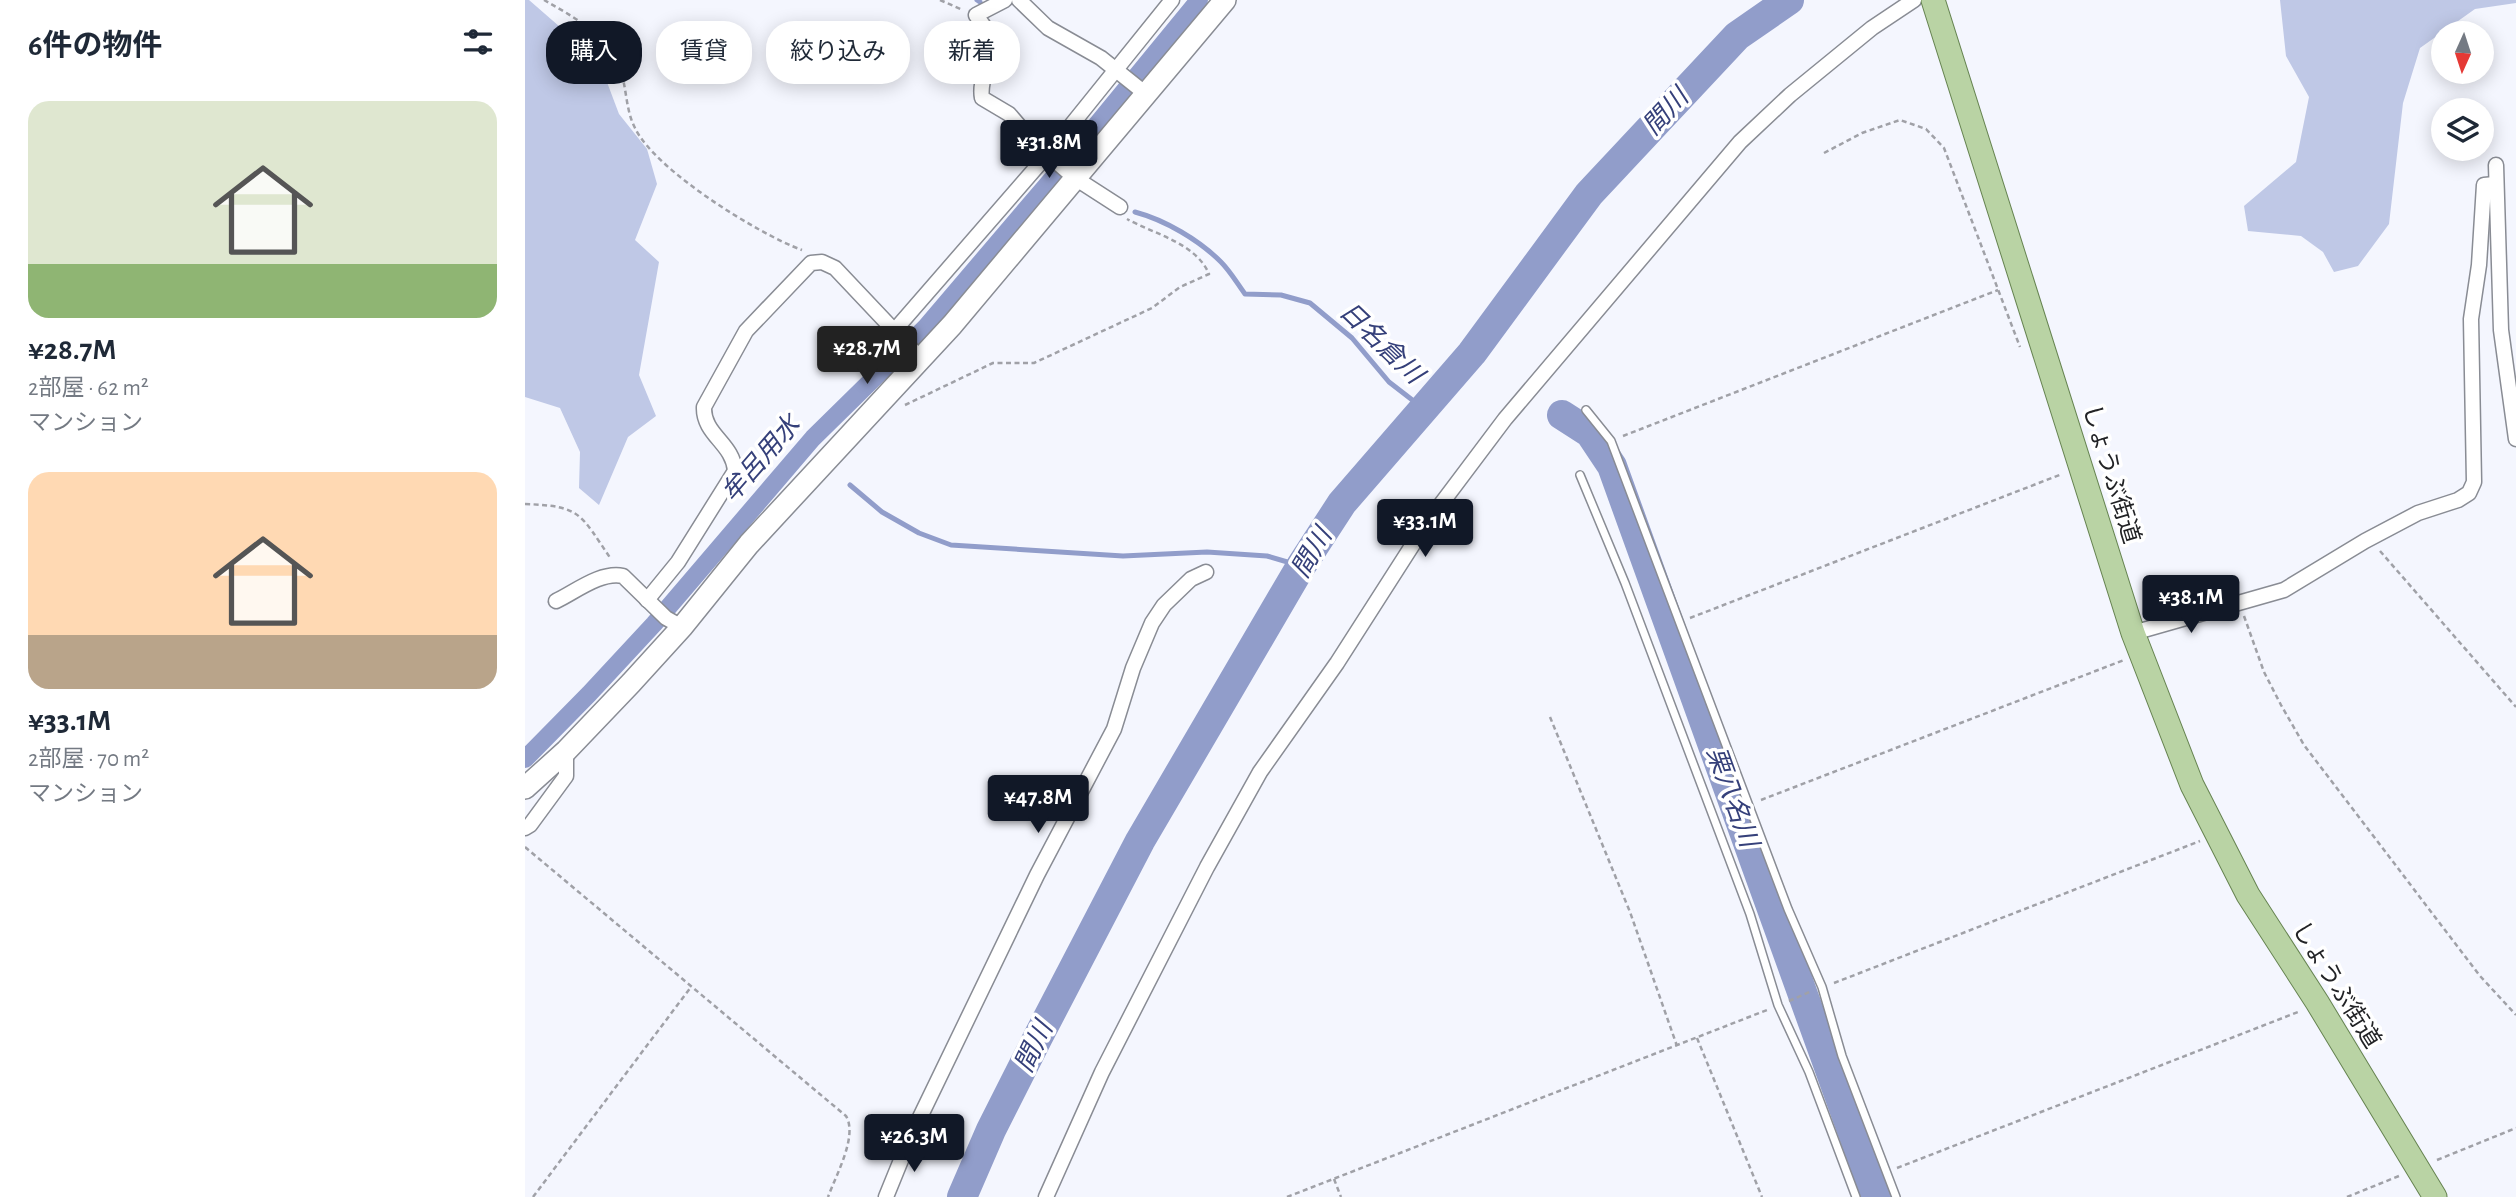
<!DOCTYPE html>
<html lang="ja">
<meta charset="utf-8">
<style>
:root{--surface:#fff;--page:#f2f2f3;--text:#1f2937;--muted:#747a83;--accent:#111827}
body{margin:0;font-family:"Alegreya Sans","Noto Sans JP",sans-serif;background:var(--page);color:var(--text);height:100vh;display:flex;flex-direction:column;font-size:26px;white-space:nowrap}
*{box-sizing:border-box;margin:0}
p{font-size:23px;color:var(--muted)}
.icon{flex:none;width:38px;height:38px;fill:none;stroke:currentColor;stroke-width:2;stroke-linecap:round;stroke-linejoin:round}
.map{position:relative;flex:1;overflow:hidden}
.sheet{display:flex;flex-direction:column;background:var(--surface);width:525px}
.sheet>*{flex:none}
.top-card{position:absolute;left:21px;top:21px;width:665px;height:63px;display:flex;gap:14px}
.needle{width:46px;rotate:183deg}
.buttons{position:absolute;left:1906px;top:21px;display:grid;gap:14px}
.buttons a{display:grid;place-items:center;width:63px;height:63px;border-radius:50%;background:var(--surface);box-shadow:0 4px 18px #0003;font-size:35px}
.price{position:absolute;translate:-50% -60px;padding:0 16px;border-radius:7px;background:var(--accent);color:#fff;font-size:23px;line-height:46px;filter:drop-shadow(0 2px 4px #0008)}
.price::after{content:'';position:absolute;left:50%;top:42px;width:21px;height:16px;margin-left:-10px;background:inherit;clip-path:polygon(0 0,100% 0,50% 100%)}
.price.active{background:#222;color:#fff}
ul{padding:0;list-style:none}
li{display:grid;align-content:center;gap:14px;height:371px;padding:0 28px}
li span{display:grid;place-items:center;height:217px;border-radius:21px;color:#555}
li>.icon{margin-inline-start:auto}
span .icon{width:126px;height:126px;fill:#fffc;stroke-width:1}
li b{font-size:30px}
h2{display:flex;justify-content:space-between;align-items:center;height:84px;padding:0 28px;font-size:30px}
.pill{padding:0 24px;border-radius:28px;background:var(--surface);box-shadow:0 4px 18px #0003;font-size:24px;line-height:63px}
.pill.active{background:var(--accent);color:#fff}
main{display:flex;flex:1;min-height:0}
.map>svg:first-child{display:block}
</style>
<main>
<section class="sheet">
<h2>6件の物件<svg class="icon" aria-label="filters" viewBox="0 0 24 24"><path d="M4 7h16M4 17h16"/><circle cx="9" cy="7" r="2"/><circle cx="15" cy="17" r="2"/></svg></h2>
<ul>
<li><span style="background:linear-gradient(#dfe7d0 75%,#8fb573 0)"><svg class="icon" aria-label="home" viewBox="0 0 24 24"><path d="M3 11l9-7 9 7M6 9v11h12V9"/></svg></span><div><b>¥28.7M</b><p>2部屋 · 62 m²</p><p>マンション</p></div></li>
<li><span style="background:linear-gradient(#ffd9b3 75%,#b9a48a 0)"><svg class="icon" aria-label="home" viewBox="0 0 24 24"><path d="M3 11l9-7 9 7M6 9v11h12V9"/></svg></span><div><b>¥33.1M</b><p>2部屋 · 70 m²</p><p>マンション</p></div></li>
</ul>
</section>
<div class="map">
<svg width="1991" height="1197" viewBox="0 0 1991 1197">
<rect width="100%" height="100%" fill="#f4f6fe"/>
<!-- green -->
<g fill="#bfc8e6">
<polygon points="0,0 4,0 74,61 94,114 122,149 132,184 110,240 134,262 114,375 131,416 103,437 74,505 54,488 55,452 35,408 0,397"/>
<polygon points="1755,0 1991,0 1991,3 1950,9 1895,48 1878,103 1864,224 1833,266 1809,272 1798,252 1776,236 1723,231 1719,206 1771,162 1784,97 1761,56"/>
</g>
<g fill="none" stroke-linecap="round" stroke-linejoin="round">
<!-- stream -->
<g stroke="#919dca" stroke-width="5">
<polyline points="452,0 455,2"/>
<path d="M610 212C640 220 674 240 696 262 705 271 712 283 720 294L756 295 785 303 827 338 864 382 899 409"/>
<polyline points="325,485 357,512 394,533 426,545 598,556 682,552 742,556 776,566"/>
</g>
<!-- canal -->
<polyline stroke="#919dca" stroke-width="18" points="0,759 64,694 129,624 288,438 400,328 527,179 674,0"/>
<!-- river -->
<g stroke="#919dca" stroke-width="30">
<polyline points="1037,415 1065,433 1087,466 1351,1197"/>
<polyline points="437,1197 466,1130 513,1037 615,841 776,566 817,503 947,353 1064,194 1212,36 1264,0"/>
</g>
<defs>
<g id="lane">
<polyline points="1061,410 1086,441 1263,909 1297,987 1317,1056 1371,1197"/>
<polyline points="1055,475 1100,583 1225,914 1253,1005 1284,1072 1331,1197"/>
</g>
<g id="street">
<path d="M480 0 451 15C455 21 461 28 464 35 471 55 453 77 457 98L484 114 508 142 550 178 595 207"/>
<polyline points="494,0 523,28 576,58 621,94"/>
<polyline points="1971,165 1976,330 1991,439"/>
<polyline points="369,331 523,154 647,0"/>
<path d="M122 600 153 562 210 471C208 443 178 435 179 407L221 331 286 263 297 262 310 268 396 359"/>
<path d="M31 601C50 592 76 571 98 576L141 618 157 627"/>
<polyline points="1608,633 1759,590 1840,541 1893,513 1933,500 1944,493 1949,482 1946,319 1954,265 1959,185 1970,184"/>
<polyline points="0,828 5,825 41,776 41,751"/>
<polyline points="361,1197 385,1138 512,875 589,729 608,668 627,623 639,605 666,579 681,572"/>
<polyline points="521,1197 577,1072 682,867 735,772 812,663 901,524 980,419 1215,142 1265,95 1347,28 1389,0"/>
</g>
<polyline id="secondary" points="0,788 41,751 106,683 157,627 224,544 427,325 700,0"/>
<polyline id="primary" points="1408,0 1608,633 1667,785 1723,895 1792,1002 1910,1197"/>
</defs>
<!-- lane casing -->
<use href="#lane" stroke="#898c94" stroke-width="10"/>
<!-- street casing -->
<use href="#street" stroke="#898c94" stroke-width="17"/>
<!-- secondary casing -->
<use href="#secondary" stroke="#898c94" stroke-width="24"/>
<!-- primary casing -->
<use href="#primary" stroke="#668351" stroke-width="25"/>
<!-- path -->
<g stroke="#a0a1a7" stroke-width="2.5" stroke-dasharray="5 3.5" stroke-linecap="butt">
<path d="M19 0C47 16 81 34 94 66 102 85 100 109 110 128 130 170 233 234 277 250"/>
<polyline points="415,0 438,10"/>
<polyline points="1299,153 1337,133 1375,120 1401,129 1419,148 1495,347"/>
<path d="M380 405 468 363H509L627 308 655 287 684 274C671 243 629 234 602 219"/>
<polyline points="1098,436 1473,290"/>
<path d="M0 504C57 506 55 514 86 559"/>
<polyline points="1855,551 1991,707"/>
<polyline points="1719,616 1739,672 1756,705 1779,745 1955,976 1991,1015"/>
<polyline points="1165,618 1537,474"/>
<polyline points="1025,717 1105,912 1152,1046"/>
<polyline points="1236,800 1599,660"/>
<path d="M0 847 321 1116C333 1136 311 1175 303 1197"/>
<polyline points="1309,983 1675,841"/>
<polyline points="1264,1001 1287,991"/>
<polyline points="1172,1038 1237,1197"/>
<polyline points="1912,1160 1991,1128"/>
<polyline points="1372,1168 1773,1012"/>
<polyline points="809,1179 816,1197"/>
<polyline points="8,1197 166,987"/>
<polyline points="762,1197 1242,1010"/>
<polyline points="1822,1197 1874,1176"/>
</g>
<!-- lane -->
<use href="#lane" stroke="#fff" stroke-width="7"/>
<!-- street -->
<use href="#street" stroke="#fff" stroke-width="14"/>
<!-- secondary -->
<use href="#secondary" stroke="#fff" stroke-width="21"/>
<!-- primary -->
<use href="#primary" stroke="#b9d3a4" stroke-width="23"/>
</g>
<g text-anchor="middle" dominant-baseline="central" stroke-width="7" stroke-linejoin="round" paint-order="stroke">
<!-- street labels -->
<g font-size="24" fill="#222326" stroke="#fff">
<text transform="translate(1586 474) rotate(73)">しょうぶ街道</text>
<text transform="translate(1811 985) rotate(58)">しょうぶ街道</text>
</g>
<!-- water labels -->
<g font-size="26" font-style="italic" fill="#35407a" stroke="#fff">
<text transform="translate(1141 112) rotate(-47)">間川</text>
<text transform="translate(856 343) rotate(44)">日名倉川</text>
<text transform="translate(236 459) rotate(-49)">牟呂用水</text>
<text transform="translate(787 553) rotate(-59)">間川</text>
<text transform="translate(1207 797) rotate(70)">栗八名川</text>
<text transform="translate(509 1047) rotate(-64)">間川</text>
</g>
</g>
</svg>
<div class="buttons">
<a><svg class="needle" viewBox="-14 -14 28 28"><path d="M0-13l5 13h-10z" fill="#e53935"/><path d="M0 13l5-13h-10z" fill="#747a83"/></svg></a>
<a><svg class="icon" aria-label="layers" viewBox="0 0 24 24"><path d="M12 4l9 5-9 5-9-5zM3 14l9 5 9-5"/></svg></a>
</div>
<b class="price" style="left:524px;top:180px">¥31.8M</b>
<b class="price active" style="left:342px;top:386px">¥28.7M</b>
<b class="price" style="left:900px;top:559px">¥33.1M</b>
<b class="price" style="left:1666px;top:635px">¥38.1M</b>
<b class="price" style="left:513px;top:835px">¥47.8M</b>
<b class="price" style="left:389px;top:1174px">¥26.3M</b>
<div class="top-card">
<a class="pill active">購入</a>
<a class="pill">賃貸</a>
<a class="pill">絞り込み</a>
<a class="pill">新着</a>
</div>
</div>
</main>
